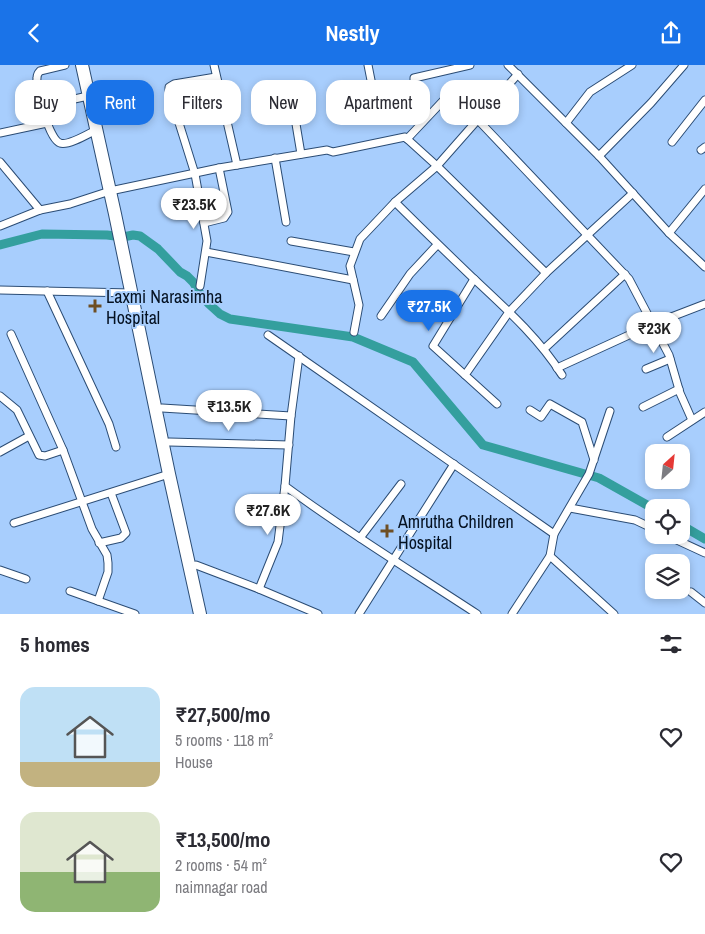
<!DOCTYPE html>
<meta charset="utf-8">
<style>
:root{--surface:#fff;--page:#f7f7f7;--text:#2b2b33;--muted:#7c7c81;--accent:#1a73e8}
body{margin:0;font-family:"Archivo Narrow",sans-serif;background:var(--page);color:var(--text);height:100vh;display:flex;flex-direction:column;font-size:19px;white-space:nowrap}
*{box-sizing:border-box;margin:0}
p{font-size:16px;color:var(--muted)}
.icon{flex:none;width:28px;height:28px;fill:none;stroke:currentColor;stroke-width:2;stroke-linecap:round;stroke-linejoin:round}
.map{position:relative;height:549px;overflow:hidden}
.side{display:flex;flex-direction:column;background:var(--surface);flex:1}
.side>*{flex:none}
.banner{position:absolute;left:15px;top:15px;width:675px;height:45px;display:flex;gap:10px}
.needle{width:32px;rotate:27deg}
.controls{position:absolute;left:645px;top:379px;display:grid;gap:10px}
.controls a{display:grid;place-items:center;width:45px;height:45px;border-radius:10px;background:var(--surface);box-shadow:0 2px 8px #0003;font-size:25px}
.price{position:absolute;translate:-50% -42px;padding:0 11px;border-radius:18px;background:#fff;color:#222;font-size:16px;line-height:32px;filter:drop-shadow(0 1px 2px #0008)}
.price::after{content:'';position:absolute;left:50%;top:30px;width:15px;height:11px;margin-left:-8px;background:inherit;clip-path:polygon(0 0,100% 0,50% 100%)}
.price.active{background:var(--accent);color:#fff}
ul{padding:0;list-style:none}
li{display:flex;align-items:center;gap:15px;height:125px;padding:0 20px}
li span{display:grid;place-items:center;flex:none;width:140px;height:100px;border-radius:15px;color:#555}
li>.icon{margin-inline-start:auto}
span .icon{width:60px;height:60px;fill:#fffc;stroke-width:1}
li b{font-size:21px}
h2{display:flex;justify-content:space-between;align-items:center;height:60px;padding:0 20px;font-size:21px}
.pill{padding:0 18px;border-radius:15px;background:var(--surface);box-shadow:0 2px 8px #0003;font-size:18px;line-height:45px}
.pill.active{background:var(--accent);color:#fff}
header{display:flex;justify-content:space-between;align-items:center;height:65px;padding:0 20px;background:var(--accent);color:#fff;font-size:22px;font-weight:700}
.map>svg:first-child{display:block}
</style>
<header><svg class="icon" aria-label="back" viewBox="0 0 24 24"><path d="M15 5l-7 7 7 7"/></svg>Nestly<svg class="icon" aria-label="share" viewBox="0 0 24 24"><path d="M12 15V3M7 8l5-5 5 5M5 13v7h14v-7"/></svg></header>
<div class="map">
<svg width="705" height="549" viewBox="0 0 705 549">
<rect width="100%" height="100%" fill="#a8cefd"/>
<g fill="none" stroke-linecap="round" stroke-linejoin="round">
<!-- canal -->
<g stroke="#349f9e" stroke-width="9">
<polyline points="0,180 42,169 107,170 123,172 133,170 140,171 158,184 180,207 187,211 193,217 201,230 209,239 220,249 230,254 353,272 413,297 483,380 599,413 654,444"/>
<polyline points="681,460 705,474"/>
</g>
<defs>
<g id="street">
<path d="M65 0 40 6C38 8 37 10 37 13 36 24 49 75 60 78 68 81 88 69 96 65"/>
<polyline points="214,0 237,100"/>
<path d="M368 0C377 44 372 44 418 38"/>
<polyline points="508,0 599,91 669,168 705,202"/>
<polyline points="43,41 88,31"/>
<polyline points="294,47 301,89"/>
<polyline points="478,55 629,214 669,290 680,328 692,355"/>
<polyline points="422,57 414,19 414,13 470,0"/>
<polyline points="566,58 590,27 632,0"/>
<polyline points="0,68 47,58"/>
<polyline points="407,74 456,22"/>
<polyline points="672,77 705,35"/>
<polyline points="701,85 705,82"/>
<polyline points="599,91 651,38 684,0"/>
<polyline points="275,93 286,157"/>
<polyline points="0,97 40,145"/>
<path d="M395 137C420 162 446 187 472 212 504 242 538 272 562 310"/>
<polyline points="204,158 224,153 228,147 219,103"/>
<polyline points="0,161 40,145 70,139 110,126 219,103 327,85 333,87 405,72 437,101 546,208"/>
<polyline points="669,168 705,124"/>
<polyline points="291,176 354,187"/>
<polyline points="206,187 353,215"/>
<polyline points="200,221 207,176 195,109 169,26 169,22 174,19 216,12"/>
<polyline points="0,225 131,228"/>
<polyline points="47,226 109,359 116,382"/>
<polyline points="381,251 410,209 437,180"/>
<polyline points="354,267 359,240 350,201 360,174 395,137 437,101 518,9"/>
<polyline points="11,269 63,385 92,464 107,490 108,498 108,507 98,536"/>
<polyline points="268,270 554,469 550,491 614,549"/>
<polyline points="544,284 625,209"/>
<polyline points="557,303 653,259 705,239"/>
<polyline points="646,304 670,294"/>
<polyline points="465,310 433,281 474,214"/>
<polyline points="0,331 17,345 39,390 45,391 63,385"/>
<polyline points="497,339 465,310 509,247 546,208 633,128"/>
<polyline points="643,342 679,324"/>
<polyline points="162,343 291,351 299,291"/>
<polyline points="530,345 541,352 550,339 582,357 594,395"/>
<path d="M291 351 285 421C347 467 413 507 477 549"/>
<polyline points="667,372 705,347"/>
<polyline points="169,377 289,380"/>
<polyline points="0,387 29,371"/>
<polyline points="570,443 635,455 654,464"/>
<polyline points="14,458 169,409"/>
<polyline points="554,469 589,409 610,346"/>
<polyline points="666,470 705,488"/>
<polyline points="360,473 401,419"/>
<polyline points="99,478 121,473 126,468 111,428"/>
<polyline points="196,500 259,524 318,549"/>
<polyline points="0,505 26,514"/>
<polyline points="259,524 278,477 285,421"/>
<polyline points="70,526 135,549"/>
<polyline points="691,527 705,538"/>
<polyline points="359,549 454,399"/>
<polyline points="512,549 550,491"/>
</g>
<polyline id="highway" points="82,0 115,149 169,409 200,549"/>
</defs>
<!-- street casing -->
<use href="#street" stroke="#2b4c74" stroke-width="9"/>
<!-- highway casing -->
<use href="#highway" stroke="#2b4c74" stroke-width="14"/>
<!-- street -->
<use href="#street" stroke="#fff" stroke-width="7"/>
<!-- highway -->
<use href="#highway" stroke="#fff" stroke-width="12"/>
</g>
<!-- markers -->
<g fill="#6e4f24" stroke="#a8cefd" stroke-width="2">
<path d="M92.5 233.5h5v5h5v5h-5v5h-5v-5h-5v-5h5z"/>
<path d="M384.5 458.5h5v5h5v5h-5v5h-5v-5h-5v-5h5z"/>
</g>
<g text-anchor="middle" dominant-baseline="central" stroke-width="4" stroke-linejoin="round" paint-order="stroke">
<!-- poi labels -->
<g font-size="18" fill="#051222" stroke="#a8cefd" text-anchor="start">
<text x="106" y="231">Laxmi Narasimha<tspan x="106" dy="21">Hospital</tspan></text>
<text x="398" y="456">Amrutha Children<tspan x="398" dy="21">Hospital</tspan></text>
</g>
</g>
</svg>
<div class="controls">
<a><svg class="needle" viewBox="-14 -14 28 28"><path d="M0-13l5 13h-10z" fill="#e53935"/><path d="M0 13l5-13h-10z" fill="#7c7c81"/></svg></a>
<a><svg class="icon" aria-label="locate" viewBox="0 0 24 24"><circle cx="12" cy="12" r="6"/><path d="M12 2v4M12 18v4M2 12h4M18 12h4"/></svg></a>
<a><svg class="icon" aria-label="layers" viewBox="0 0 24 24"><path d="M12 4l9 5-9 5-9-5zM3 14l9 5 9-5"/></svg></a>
</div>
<b class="price" style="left:194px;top:165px">₹23.5K</b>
<b class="price active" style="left:429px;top:267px">₹27.5K</b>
<b class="price" style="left:654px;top:289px">₹23K</b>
<b class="price" style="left:229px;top:367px">₹13.5K</b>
<b class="price" style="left:268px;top:471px">₹27.6K</b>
<div class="banner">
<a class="pill">Buy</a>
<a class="pill active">Rent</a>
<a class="pill">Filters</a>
<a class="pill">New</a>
<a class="pill">Apartment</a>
<a class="pill">House</a>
</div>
</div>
<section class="side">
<h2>5 homes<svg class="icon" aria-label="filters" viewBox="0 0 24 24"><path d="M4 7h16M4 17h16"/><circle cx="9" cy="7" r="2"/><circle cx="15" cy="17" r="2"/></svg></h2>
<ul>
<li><span style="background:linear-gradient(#bfe0f5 75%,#c2b280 0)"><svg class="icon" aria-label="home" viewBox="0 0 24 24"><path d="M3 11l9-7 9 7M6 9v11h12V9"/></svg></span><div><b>₹27,500/mo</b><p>5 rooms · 118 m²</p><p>House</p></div><svg class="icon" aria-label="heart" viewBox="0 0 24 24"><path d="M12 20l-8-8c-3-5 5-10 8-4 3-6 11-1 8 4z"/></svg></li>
<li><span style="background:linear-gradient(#dfe7d0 60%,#8fb573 0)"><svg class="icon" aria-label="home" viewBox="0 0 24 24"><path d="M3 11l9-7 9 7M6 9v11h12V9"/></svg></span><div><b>₹13,500/mo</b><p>2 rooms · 54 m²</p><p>naimnagar road</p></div><svg class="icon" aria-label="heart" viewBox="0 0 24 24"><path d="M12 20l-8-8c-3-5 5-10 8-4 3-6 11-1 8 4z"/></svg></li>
</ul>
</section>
